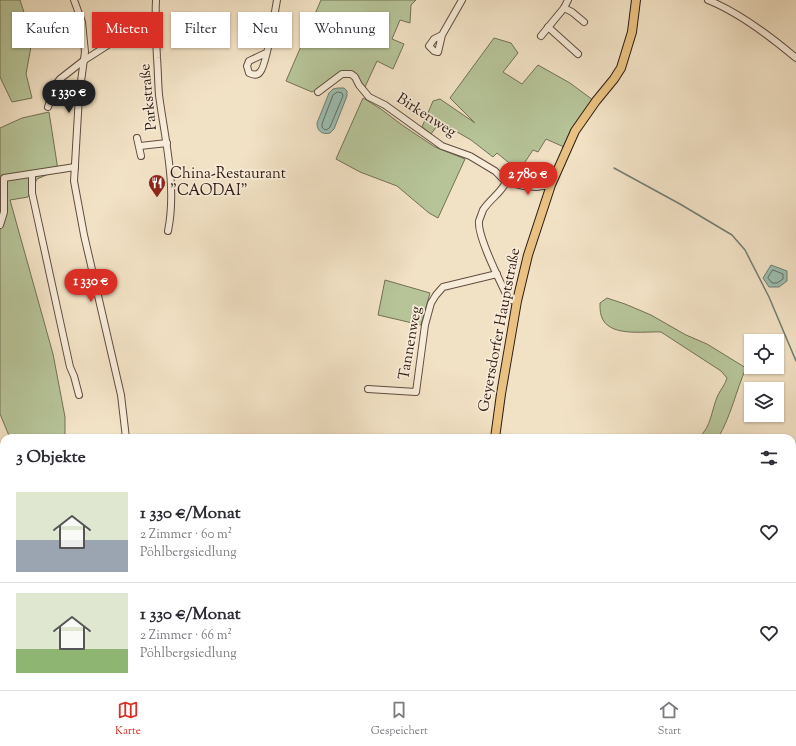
<!DOCTYPE html>
<html lang="de">
<meta charset="utf-8">
<style>
:root{--surface:#fff;--page:#f2f2f3;--text:#2b2b33;--muted:#7c7c81;--line:#e1e1e2;--accent:#d93025}
body{margin:0;font-family:"Sorts Mill Goudy",serif;background:var(--page);color:var(--text);height:100vh;display:flex;flex-direction:column;font-size:15px;white-space:nowrap}
*{box-sizing:border-box;margin:0}
p{font-size:13px;color:var(--muted)}
.icon{flex:none;width:22px;height:22px;fill:none;stroke:currentColor;stroke-width:2;stroke-linecap:round;stroke-linejoin:round}
.map{position:relative;flex:1;overflow:hidden}
.side{position:absolute;left:0px;top:434px;width:796px;height:256px;display:flex;flex-direction:column;background:var(--surface);border-radius:12px 12px 0 0;box-shadow:0 1px 3px #0004}
.side>*{flex:none}
.top-card{position:absolute;left:12px;top:12px;width:400px;height:36px;display:flex;gap:8px}
.tools{position:absolute;left:744px;top:334px;display:grid;gap:8px}
.tools a{display:grid;place-items:center;width:40px;height:40px;border-radius:0px;background:var(--surface);box-shadow:0 1px 3px #0004;font-size:20px}
.price{position:absolute;translate:-50% -34px;padding:0 9px;border-radius:14px;background:var(--accent);color:#fff;font-size:13px;line-height:26px;filter:drop-shadow(0 1px 2px #0008)}
.price::after{content:'';position:absolute;left:50%;top:24px;width:12px;height:9px;margin-left:-6px;background:inherit;clip-path:polygon(0 0,100% 0,50% 100%)}
.price.current{background:#222;color:#fff}
ul{padding:0;list-style:none}
li{display:flex;align-items:center;gap:12px;height:100px;padding:0 16px}
li+li{border-top:1px solid var(--line)}
li span{display:grid;place-items:center;flex:none;width:112px;height:80px;border-radius:0px;color:#555}
li>.icon{margin-inline-start:auto}
span .icon{width:48px;height:48px;fill:#fffc;stroke-width:1}
li b{font-size:17px}
h2{display:flex;justify-content:space-between;align-items:center;height:48px;padding:0 16px;font-size:17px}
.pill{padding:0 14px;border-radius:0px;background:var(--surface);box-shadow:0 1px 3px #0004;font-size:14px;line-height:36px}
.pill.current{background:var(--accent);color:#fff}
.tab-bar{display:flex;justify-content:space-around;align-items:center;height:56px;border-top:1px solid var(--line);background:var(--surface);font-size:11px;color:var(--muted)}
.tab-bar a{display:grid;justify-items:center;gap:2px}
.tab-bar .current{color:var(--accent)}
.map>svg:first-child{display:block}
</style>
<div class="map">
<svg width="796" height="690" viewBox="0 0 796 690">
<rect width="100%" height="100%" fill="#f2e2c5"/>
<filter id="stains"><feTurbulence type="fractalNoise" baseFrequency=".005" numOctaves="4"/><feColorMatrix values="0 0 0 0 .2 0 0 0 0 .09 0 0 0 0 .02 0 0 0 .5 -.17"/></filter>
<radialGradient id="worn" r=".72"><stop offset=".6" stop-color="#630" stop-opacity="0"/><stop offset="1" stop-color="#630" stop-opacity=".3"/></radialGradient>
<!-- green -->
<g fill="#b6c498" stroke="#727056">
<polygon points="0,0 20,0 31,34 32,41 26,74 32,98 12,102 0,77"/>
<polygon points="321,0 416,0 411,5 410,23 400,20 392,39 404,44 393,69 377,61 365,87 356,76 342,73 312,92 286,81"/>
<polygon points="494,38 511,43 518,53 503,72 522,84 538,65 570,83 593,100 564,147 546,139 538,152 533,150 519,171 497,153 493,157 471,140 440,122 431,134 422,127 433,101 440,99 475,123 450,98"/>
<polygon points="363,98 381,109 402,125 435,147 465,159 438,218 429,213 397,186 360,172 336,159"/>
<polygon points="49,112 58,170 37,179 28,197 10,200 53,354 65,417 65,438 10,438 0,414 0,225 3,179 0,181 0,128 22,118"/>
<polygon points="385,280 430,293 421,325 378,315"/>
<path d="M607 298 625 304 651 315 686 335 707 344 746 368C736 391 731 416 718 438H698C712 427 711 410 718 395 721 389 725 385 727 378L721 371 661 332C644 331 607 338 601 315 600 312 600 307 600 303Z"/>
<polygon points="4,524 4,638 0,645 0,528"/>
<polygon points="4,647 4,677 0,679 0,653"/>
<polygon points="4,681 4,686 130,686 132,690 0,690 0,683"/>
</g>
<!-- water -->
<g fill="#9bbeb1" stroke="#707d72">
<path d="M338 88H344L347 91V96L334 129 330 133C322 135 317 131 317 123L329 93 333 89Z"/>
<polygon points="771,265 787,271 787,281 779,287 769,287 763,278"/>
</g>
<g fill="none" stroke-linecap="round" stroke-linejoin="round">
<!-- shore -->
<g stroke="#656c62" stroke-width="1">
<polygon points="338,92 342,93 343,96 330,127 328,129 325,130 322,127 322,124 333,95"/>
<polygon points="773,270 783,274 783,279 777,283 772,283 768,278"/>
</g>
<!-- stream -->
<polyline stroke="#707d72" stroke-width="1.5" points="614,168 680,204 732,235 745,250 769,297 796,361"/>
<defs>
<g id="minor">
<polyline points="74,0 82,22 85,52 79,96 74,181 84,235 121,395 126,438"/>
<path d="M156 0C155 19 156 39 157 58 158 70 158 83 159 95 165 140 177 186 168 231"/>
<path d="M708 0C740 13 770 36 796 58"/>
<polyline points="564,8 572,12 584,22"/>
<polyline points="548,27 578,54"/>
<polyline points="442,35 434,39 429,46 434,51 438,52 442,35 462,0"/>
<polyline points="541,36 564,8 568,0"/>
<path d="M266 53 249 61 247 66 249 73C253 75 257 76 260 72 266 67 275 12 277 0"/>
<polyline points="318,92 342,74 351,74 355,77 359,85 369,97 385,105 442,146 470,156 495,171 506,182 524,186 536,187 551,185"/>
<polyline points="48,107 56,84 60,79 83,61 155,15"/>
<polyline points="137,138 141,156"/>
<polyline points="140,146 167,143"/>
<polyline points="32,174 32,193 70,367 74,376 79,395"/>
<path d="M506 182C501 193 490 199 483 210 482 213 480 218 479 221 477 236 500 281 507 296L511 300 517 301"/>
<polyline points="0,225 4,212 4,178 75,167"/>
<polyline points="368,389 416,392 425,325 431,303 436,295 443,287 497,274"/>
<polyline points="535,686 538,690"/>
<polyline points="342,690 344,686"/>
<polyline points="403,690 428,686"/>
</g>
<g id="major">
<polyline points="495,438 501,394 517,301 528,255 551,185 575,131 596,101 614,79 621,68 632,32 636,0"/>
<polyline points="489,686 490,690"/>
</g>
</defs>
<!-- minor casing -->
<use href="#minor" stroke="#604d40" stroke-width="8"/>
<!-- major casing -->
<use href="#major" stroke="#2f1b13" stroke-width="10"/>
<!-- minor -->
<use href="#minor" stroke="#f7ecd9" stroke-width="6"/>
<!-- major -->
<use href="#major" stroke="#e9c182" stroke-width="8"/>
</g>
<!-- icons -->
<defs>
<symbol id="restaurant-pin" viewBox="-11 -11 22 30"><path d="M0 17L-7.5 6A9.5 9.5 0 1 1 7.5 6Z" fill="#8f2418" stroke="#f7ecd9"/><path d="M-5-6h1v4h1v-4h1v4h1v-4h1v5L-1.5 .5V6h-2V.5L-5-1ZM5-6V6H3V1.5H1.5Q1.5-4 5-6Z" fill="#fff"/></symbol>
</defs>
<g fill-rule="evenodd">
<use href="#restaurant-pin" x="147" y="173" width="20" height="27"/>
</g>
<g text-anchor="middle" dominant-baseline="central" stroke-width="3.5" stroke-linejoin="round" paint-order="stroke">
<!-- street labels -->
<g font-size="15" fill="#2f1b13" stroke="#f7ecd9">
<text transform="translate(149 97) rotate(-96)">Parkstraße</text>
<text transform="translate(426 116) rotate(33)">Birkenweg</text>
<text transform="translate(500 330) rotate(-79)">Geyersdorfer Hauptstraße</text>
<text transform="translate(411 343) rotate(-80)">Tannenweg</text>
</g>
<!-- poi labels -->
<g font-size="15" fill="#2f1b13" stroke="#f7ecd9" text-anchor="start">
<text x="170" y="174">China-Restaurant<tspan x="170" dy="17">"CAODAI"</tspan></text>
</g>
</g>
<rect width="100%" height="100%" filter="url(#stains)"/>
<rect width="100%" height="100%" fill="url(#worn)"/>
</svg>
<div class="tools">
<a><svg class="icon" aria-label="locate" viewBox="0 0 24 24"><circle cx="12" cy="12" r="6"/><path d="M12 2v4M12 18v4M2 12h4M18 12h4"/></svg></a>
<a><svg class="icon" aria-label="layers" viewBox="0 0 24 24"><path d="M12 4l9 5-9 5-9-5zM3 14l9 5 9-5"/></svg></a>
</div>
<b class="price current" style="left:69px;top:114px">1 330 €</b>
<b class="price" style="left:528px;top:196px">2 780 €</b>
<b class="price" style="left:91px;top:303px">1 330 €</b>
<div class="top-card">
<a class="pill">Kaufen</a>
<a class="pill current">Mieten</a>
<a class="pill">Filter</a>
<a class="pill">Neu</a>
<a class="pill">Wohnung</a>
</div>
<section class="side">
<h2>3 Objekte<svg class="icon" aria-label="filters" viewBox="0 0 24 24"><path d="M4 7h16M4 17h16"/><circle cx="9" cy="7" r="2"/><circle cx="15" cy="17" r="2"/></svg></h2>
<ul>
<li><span style="background:linear-gradient(#dfe7d0 60%,#9aa5b1 0)"><svg class="icon" aria-label="home" viewBox="0 0 24 24"><path d="M3 11l9-7 9 7M6 9v11h12V9"/></svg></span><div><b>1 330 €/Monat</b><p>2 Zimmer · 60 m²</p><p>Pöhlbergsiedlung</p></div><svg class="icon" aria-label="heart" viewBox="0 0 24 24"><path d="M12 20l-8-8c-3-5 5-10 8-4 3-6 11-1 8 4z"/></svg></li>
<li><span style="background:linear-gradient(#dfe7d0 70%,#8fb573 0)"><svg class="icon" aria-label="home" viewBox="0 0 24 24"><path d="M3 11l9-7 9 7M6 9v11h12V9"/></svg></span><div><b>1 330 €/Monat</b><p>2 Zimmer · 66 m²</p><p>Pöhlbergsiedlung</p></div><svg class="icon" aria-label="heart" viewBox="0 0 24 24"><path d="M12 20l-8-8c-3-5 5-10 8-4 3-6 11-1 8 4z"/></svg></li>
</ul>
</section>
</div>
<nav class="tab-bar">
<a class="current"><svg class="icon" aria-label="map" viewBox="0 0 24 24"><path d="M3 6l6-2 6 2 6-2v14l-6 2-6-2-6 2zM9 4v14M15 6v14"/></svg>Karte</a>
<a><svg class="icon" aria-label="saved" viewBox="0 0 24 24"><path d="M7 4h10v16l-5-4-5 4z"/></svg>Gespeichert</a>
<a><svg class="icon" aria-label="home" viewBox="0 0 24 24"><path d="M3 11l9-7 9 7M6 9v11h12V9"/></svg>Start</a>
</nav>
